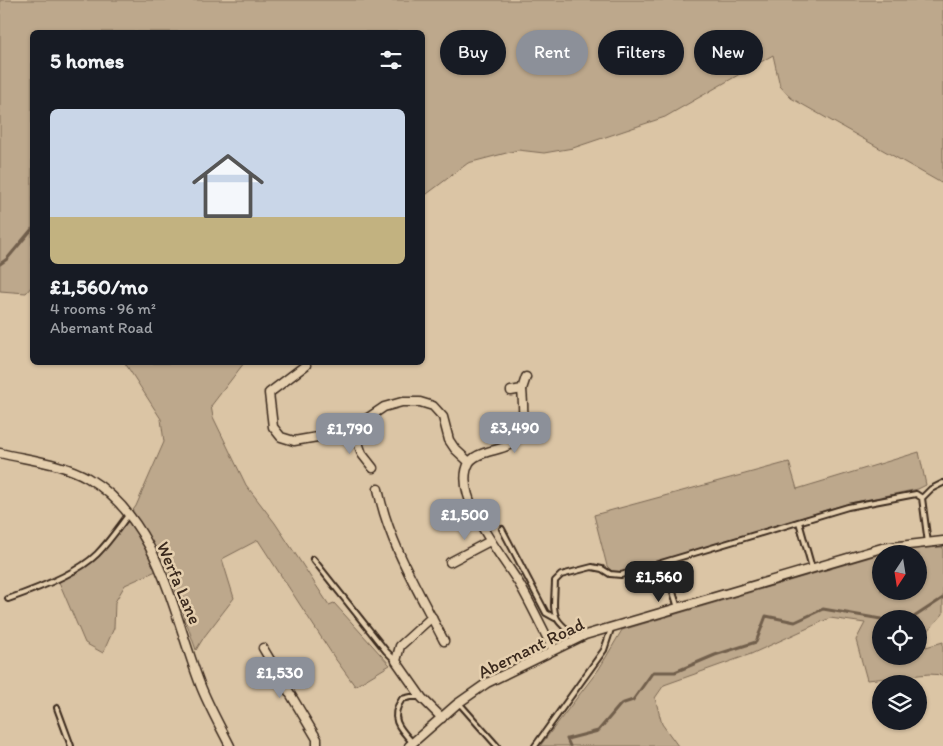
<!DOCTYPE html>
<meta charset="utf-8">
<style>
:root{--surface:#171b24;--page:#242831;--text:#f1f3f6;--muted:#9ea1a6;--accent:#8c9099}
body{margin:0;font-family:Itim,sans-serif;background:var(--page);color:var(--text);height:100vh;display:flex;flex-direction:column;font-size:19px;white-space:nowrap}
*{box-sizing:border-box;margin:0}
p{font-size:16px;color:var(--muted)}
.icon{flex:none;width:28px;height:28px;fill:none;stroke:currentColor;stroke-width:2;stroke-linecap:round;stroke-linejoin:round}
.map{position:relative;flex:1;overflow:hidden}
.side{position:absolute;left:30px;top:30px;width:395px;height:335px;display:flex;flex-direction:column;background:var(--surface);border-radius:8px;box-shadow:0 1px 4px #0004}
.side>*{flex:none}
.hud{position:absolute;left:440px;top:30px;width:428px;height:45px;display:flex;gap:10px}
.needle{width:32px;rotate:192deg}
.controls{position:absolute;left:872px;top:545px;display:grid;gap:10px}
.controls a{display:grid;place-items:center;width:55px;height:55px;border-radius:50%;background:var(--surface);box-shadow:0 1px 4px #0004;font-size:25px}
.price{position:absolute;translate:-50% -42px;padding:0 11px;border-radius:10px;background:var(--accent);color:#fff;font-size:16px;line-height:32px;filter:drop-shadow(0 1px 2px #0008)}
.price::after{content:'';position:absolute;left:50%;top:30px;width:15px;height:11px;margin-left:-8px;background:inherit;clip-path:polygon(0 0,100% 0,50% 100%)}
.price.active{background:#222;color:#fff}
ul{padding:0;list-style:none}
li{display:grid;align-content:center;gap:10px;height:265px;padding:0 20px}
li span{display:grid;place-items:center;height:155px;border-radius:8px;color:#555}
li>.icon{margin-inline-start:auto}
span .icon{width:90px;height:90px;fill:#fffc;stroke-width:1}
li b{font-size:21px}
h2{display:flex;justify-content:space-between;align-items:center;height:60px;padding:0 20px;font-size:21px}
.pill{padding:0 18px;border-radius:22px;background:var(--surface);box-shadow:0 1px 4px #0004;font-size:18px;line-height:45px}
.pill.active{background:var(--accent);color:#fff}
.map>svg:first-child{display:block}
</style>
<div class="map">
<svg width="943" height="746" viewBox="0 0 943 746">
<rect width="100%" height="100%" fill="#dbc5a5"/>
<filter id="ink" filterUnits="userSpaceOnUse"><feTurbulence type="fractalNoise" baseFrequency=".02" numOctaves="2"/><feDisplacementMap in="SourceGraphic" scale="10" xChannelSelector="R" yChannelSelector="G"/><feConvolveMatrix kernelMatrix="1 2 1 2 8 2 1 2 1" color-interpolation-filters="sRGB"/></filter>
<g filter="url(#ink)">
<!-- green -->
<g fill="#bda88c" stroke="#7c6955" fill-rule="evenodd">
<polygon points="0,0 943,0 943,184 791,98 780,86 773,55 665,117 573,148 544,153 518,150 468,163 423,197 422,32 32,32 32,286 26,293 0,291"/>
<polygon points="125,363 244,363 211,406 213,417 246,485 275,523 329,605 334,603 390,665 355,686 334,657 258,540 222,559 234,598 204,637 196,650 167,566 125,585 115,602 114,628 103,653 85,643 59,582 100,556 136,506 164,442 161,419"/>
<polygon points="919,452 926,485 918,489 846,504 621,573 613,572 607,566 594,515 789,462 797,489"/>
<path d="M943 547V614L926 633V647L943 642V675L929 674 867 680 856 640 865 623 830 618 751 654 664 685 655 698 662 724 678 746H540L599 669 622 630 881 554V591H919V554H882L907 549ZM881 619H919V656H881Z"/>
</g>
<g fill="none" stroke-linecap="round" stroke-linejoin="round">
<!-- stream -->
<g stroke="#715e4c" stroke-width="3">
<polyline points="0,264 7,259 32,229"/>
<polyline points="911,619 943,598"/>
<polyline points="570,746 567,739 598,731 621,704 633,700 653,672 675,672 715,655 756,642 766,616 795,622 823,609 881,619"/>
</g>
<defs>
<g id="service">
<polyline points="922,498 931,489 943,483"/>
<polyline points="799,522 812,568"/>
<polyline points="502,529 546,613 555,618"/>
<polyline points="313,559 386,651 396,661"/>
<polyline points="664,563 678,608"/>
<path d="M8 599C34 590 78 573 97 554 109 542 119 527 129 514"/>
<path d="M578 638C549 617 554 615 555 581L561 575 592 567 602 569 610 574 621 575 848 507 916 494 922 498 928 543"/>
<polyline points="459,703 497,746"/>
<polyline points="57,708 71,746"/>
<path d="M413 743C399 728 389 718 402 699L411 697H420"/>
<polyline points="535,746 604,650 611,629"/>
</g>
<g id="minor">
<polyline points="306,365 269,393 273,427 281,437 294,441 341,433 353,428 384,407 402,402 420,402 433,406 443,417 449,440 455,449 469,462"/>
<path d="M522 389C523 407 528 434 509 445 502 449 492 450 484 453 478 455 472 458 469 463 451 496 504 558 520 585 532 606 542 628 553 649"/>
<polyline points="511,391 522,389 526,377"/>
<polyline points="353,428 362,454 373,468"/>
<path d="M0 453C29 460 62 463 88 478 159 520 173 614 200 684 208 705 220 726 230 746"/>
<path d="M378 489C389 544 419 592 444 641"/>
<polyline points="450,562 490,541"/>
<polyline points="432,617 400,646 396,661 422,698 442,718"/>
<polyline points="263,648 317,739 317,746"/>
<polyline points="409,746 457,704 487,683 585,635 882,548 943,541"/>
</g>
</defs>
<!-- service casing -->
<use href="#service" stroke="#3b2a1e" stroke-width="8"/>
<!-- minor casing -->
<use href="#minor" stroke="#3b2a1e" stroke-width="11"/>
<!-- service -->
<use href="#service" stroke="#e5cfae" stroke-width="4"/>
<!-- minor -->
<use href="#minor" stroke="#e5cfae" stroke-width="8"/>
</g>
</g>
<g text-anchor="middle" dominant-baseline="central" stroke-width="5" stroke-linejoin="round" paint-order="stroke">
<!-- street labels -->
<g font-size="18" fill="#3b2a1e" stroke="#e5cfae">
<text transform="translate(179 583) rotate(67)">Werfa Lane</text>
<text transform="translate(531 648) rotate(-26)">Abernant Road</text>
</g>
</g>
</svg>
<div class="controls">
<a><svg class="needle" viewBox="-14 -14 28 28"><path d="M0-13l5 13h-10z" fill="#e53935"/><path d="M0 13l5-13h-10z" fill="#9ea1a6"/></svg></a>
<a><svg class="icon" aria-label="locate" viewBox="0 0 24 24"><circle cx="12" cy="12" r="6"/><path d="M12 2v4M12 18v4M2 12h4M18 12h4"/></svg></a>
<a><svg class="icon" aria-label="layers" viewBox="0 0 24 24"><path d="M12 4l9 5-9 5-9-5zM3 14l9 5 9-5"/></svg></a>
</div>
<b class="price" style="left:515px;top:454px">£3,490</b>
<b class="price" style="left:350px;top:455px">£1,790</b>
<b class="price" style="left:465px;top:541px">£1,500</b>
<b class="price active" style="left:659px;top:603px">£1,560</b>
<b class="price" style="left:280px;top:699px">£1,530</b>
<div class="hud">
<a class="pill">Buy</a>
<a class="pill active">Rent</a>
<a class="pill">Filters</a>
<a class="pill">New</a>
</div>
<section class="side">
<h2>5 homes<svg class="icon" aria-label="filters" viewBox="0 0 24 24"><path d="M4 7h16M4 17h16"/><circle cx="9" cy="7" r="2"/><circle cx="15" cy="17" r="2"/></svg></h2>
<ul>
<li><span style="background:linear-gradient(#c9d6e8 70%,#c2b280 0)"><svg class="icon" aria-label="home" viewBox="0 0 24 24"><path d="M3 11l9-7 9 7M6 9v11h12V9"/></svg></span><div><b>£1,560/mo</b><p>4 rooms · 96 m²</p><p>Abernant Road</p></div></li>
</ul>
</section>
</div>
